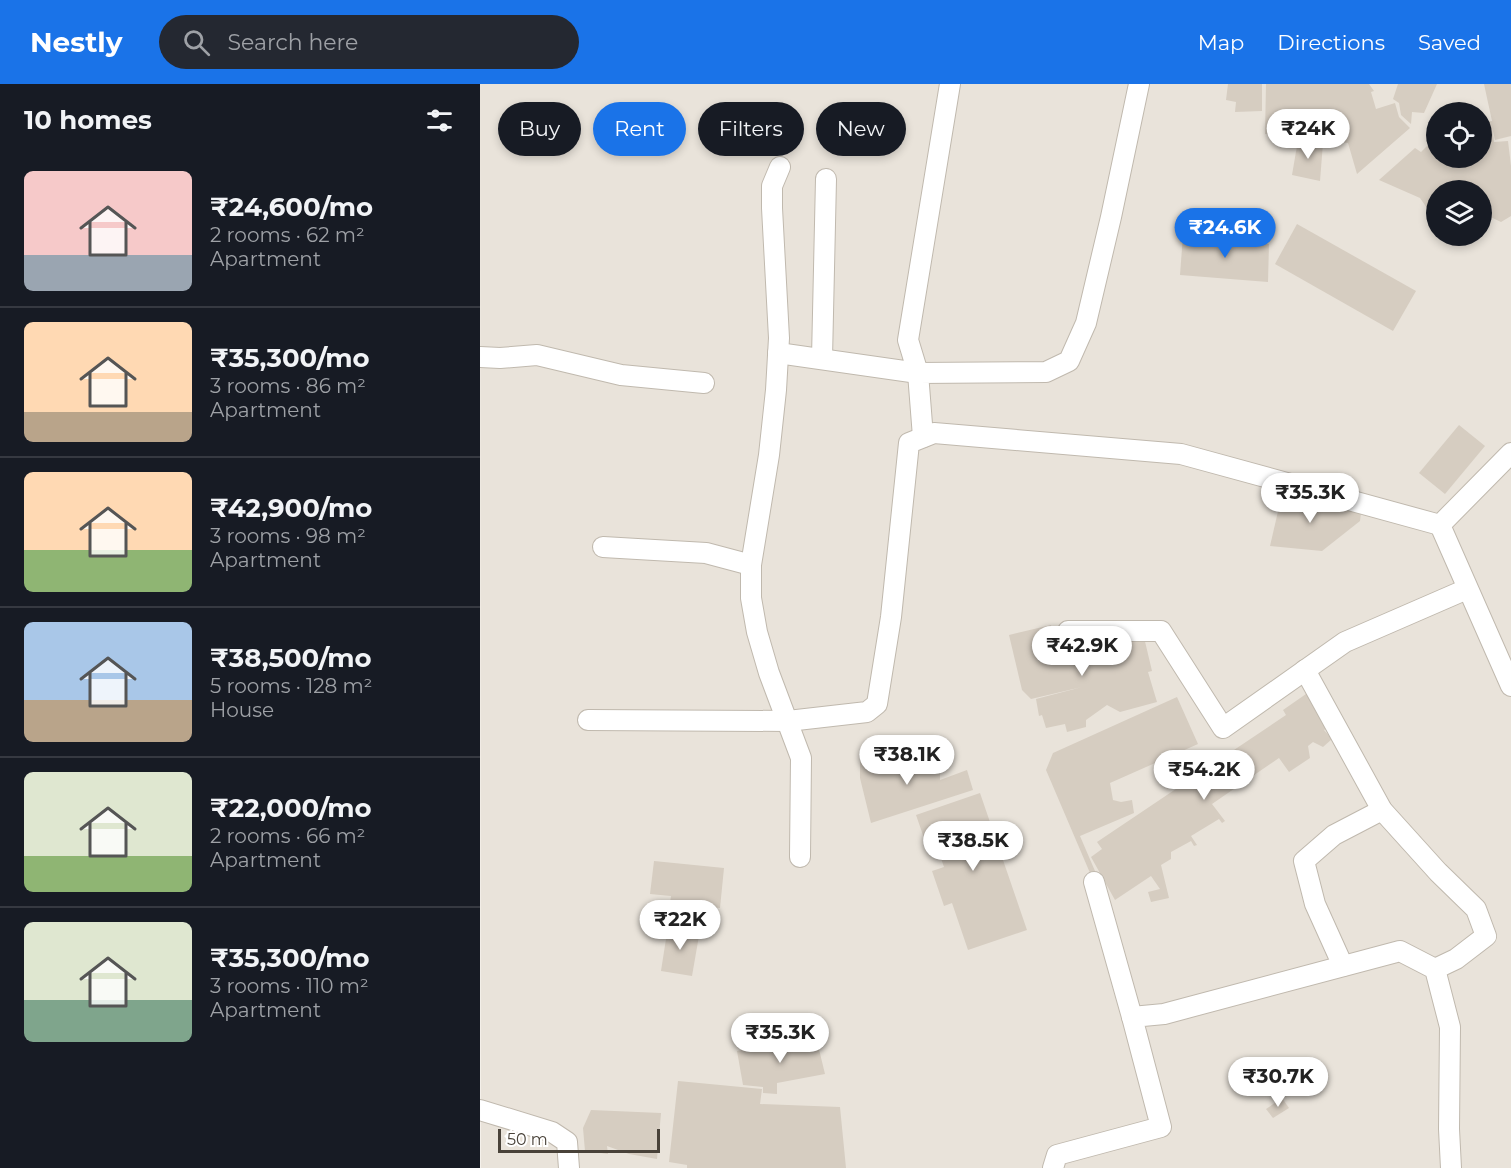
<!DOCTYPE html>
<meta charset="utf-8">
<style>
:root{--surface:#171b24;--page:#242831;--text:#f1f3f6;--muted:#9ea1a6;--line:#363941;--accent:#1a73e8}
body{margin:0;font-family:Montserrat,sans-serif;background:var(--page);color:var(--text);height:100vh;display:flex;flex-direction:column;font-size:22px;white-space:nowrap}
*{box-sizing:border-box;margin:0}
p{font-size:20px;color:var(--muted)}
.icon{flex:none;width:33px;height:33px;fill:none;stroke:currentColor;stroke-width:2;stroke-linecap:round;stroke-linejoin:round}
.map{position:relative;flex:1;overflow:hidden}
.drawer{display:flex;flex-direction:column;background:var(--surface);width:480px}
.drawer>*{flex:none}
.top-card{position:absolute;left:18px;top:18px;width:570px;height:54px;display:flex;gap:12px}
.tools{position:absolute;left:946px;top:18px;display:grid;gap:12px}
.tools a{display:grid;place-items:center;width:66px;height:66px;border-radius:50%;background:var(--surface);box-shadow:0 3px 9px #0003;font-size:30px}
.scale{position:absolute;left:18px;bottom:15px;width:162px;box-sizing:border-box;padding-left:6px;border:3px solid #494239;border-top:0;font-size:16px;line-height:21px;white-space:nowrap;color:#494239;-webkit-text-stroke:4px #fff;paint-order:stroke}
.price{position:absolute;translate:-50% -51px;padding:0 14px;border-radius:21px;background:#fff;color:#222;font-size:20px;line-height:39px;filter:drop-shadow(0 2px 3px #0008)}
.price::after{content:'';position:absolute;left:50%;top:36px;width:18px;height:14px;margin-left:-9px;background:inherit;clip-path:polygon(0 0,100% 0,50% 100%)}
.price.active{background:var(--accent);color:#fff}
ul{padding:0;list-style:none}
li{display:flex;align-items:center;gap:18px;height:150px;padding:0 24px}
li+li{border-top:2px solid var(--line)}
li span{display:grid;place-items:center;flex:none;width:168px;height:120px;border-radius:9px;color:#555}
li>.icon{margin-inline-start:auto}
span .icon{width:72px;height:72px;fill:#fffc;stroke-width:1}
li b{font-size:26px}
h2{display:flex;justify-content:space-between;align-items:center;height:72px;padding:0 24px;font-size:26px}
.pill{padding:0 21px;border-radius:27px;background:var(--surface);box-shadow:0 3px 9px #0003;font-size:21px;line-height:54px}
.pill.active{background:var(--accent);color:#fff}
header{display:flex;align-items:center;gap:36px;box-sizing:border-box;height:84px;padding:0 30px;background:var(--accent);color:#fff}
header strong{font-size:28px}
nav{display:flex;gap:33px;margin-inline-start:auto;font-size:21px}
.search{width:420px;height:54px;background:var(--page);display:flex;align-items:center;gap:15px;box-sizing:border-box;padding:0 21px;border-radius:33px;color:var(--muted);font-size:22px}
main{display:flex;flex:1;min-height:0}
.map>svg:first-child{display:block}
</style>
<header>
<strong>Nestly</strong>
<div class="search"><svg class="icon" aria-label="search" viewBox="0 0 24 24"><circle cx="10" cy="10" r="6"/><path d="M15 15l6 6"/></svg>Search here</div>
<nav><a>Map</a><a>Directions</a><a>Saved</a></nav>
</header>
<main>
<section class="drawer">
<h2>10 homes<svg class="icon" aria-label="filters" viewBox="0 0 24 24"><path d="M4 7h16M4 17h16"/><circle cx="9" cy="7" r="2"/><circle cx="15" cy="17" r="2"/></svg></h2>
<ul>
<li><span style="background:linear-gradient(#f6c9c9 70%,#9aa5b1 0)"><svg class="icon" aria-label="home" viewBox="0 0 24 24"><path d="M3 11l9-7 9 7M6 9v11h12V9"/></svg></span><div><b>₹24,600/mo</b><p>2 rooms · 62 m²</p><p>Apartment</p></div></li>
<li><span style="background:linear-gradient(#ffd9b3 75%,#b9a48a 0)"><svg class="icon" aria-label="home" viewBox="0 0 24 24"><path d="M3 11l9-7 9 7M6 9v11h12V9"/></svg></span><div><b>₹35,300/mo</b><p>3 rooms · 86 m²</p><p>Apartment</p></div></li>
<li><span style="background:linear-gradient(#ffd9b3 65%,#8fb573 0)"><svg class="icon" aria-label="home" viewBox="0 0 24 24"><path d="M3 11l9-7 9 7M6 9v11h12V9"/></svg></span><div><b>₹42,900/mo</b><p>3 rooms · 98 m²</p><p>Apartment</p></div></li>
<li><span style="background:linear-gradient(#a9c7e8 65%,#b9a48a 0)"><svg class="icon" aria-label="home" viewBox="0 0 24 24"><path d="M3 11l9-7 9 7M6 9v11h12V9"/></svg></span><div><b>₹38,500/mo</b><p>5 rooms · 128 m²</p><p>House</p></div></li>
<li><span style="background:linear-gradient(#dfe7d0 70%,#8fb573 0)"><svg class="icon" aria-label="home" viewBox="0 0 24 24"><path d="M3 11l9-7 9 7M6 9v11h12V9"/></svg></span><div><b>₹22,000/mo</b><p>2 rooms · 66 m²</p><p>Apartment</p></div></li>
<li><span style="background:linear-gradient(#dfe7d0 65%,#7fa58c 0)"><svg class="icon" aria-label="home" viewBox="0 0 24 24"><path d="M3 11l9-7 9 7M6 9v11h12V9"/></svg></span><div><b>₹35,300/mo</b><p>3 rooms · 110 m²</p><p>Apartment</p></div></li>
</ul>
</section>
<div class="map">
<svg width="1031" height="1084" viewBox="0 0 1031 1084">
<rect width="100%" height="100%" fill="#f5f1eb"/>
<!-- residential -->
<path fill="#e9e3da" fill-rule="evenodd" d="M0 0H1031V1084H1ZM957 28H1002V74H957ZM957 106H1002V152H957Z"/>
<!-- building -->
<g fill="#d6cdc1">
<polygon points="748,0 782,0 782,27 755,28 756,18 746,16"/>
<polygon points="786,0 889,0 894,7 891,8 896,25 915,19 919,33 930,44 877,90 868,59 785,50"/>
<polygon points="918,0 957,0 944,29 932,28 931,40 921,31 919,19 913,15"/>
<polygon points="1004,0 1031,0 1031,52 1015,56 1012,43 1014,58 1028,57 1031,82 1031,132 1021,138 1002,129 1002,106 983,106 983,104 979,106 957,106 957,122 949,127 940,114 899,96 935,64 941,68 948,61 946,56 955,54 954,44 957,44 957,74 1002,74 1002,38 1012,37"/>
<polygon points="818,56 843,59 840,97 812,91"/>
<polygon points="817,140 936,207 913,247 795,180"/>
<polygon points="703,151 789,160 788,198 700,191"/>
<polygon points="979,341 1005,362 965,410 939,389"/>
<polygon points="802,410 881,429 880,437 842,467 790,462"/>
<polygon points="571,541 578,570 663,549 672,587 668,588 677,618 640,628 627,621 606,636 606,643 587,648 585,640 566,644 562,631 559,632 556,615 602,603 551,615 542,606 529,551"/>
<polygon points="826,610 831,611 853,639 844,646 852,655 843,663 833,658 828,662 830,674 809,688 799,674 732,720 745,737 742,739 739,735 711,752 717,761 714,762 711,757 691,768 691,775 681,781 689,814 671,818 668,808 680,805 671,792 635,816 611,773 622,765 617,758 806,631 803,626"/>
<polygon points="697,613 718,660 630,699 633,716 641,718 652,716 654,729 600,752 615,787 610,789 566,686 573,669"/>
<polygon points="451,665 453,688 460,687 460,696 487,686 493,706 391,739 380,694 380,673 390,671 392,689"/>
<polygon points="500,709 547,846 488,866 472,819 464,822 452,787 464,783 454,754 445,757 436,731"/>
<polygon points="174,777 244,784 240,824 190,819 191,812 170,810"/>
<polygon points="188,842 220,846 212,892 181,887"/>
<polygon points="336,953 345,990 297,999 297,1010 283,1009 283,1003 263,1001 257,967"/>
<polygon points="198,997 282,1005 280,1020 360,1023 366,1084 207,1084 207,1081 189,1078"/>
<polygon points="802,1014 809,1024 793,1034 786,1025"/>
<polygon points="111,1026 181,1029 177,1075 149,1070 127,1062 128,1070 105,1067 103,1044"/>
</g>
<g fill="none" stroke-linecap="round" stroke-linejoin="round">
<defs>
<g id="minor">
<polyline points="300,83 292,102 292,124 299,254 296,306 289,371 271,481 271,514 277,548 289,589 321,674 320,773"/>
<polyline points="298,269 438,289 428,256 470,0"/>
<polyline points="0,273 20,274 57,271 141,291 224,299"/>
<polyline points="342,274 346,95"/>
<polyline points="443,353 438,289 566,288 589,277 606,239 631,133 659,0"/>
<polyline points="960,441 1031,602"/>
<polyline points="123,463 226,469 271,481"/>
<polyline points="588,547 681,547 743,644 865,558 987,505"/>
<polyline points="825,586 902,726 958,788 996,825 1006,852 976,875 955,885"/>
<polyline points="108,636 308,637 387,628 397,620 411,533 429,359 454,349 701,370 960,441 1031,369"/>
<polyline points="614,798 652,933"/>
<polyline points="863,882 835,820 824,777 854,751 902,726"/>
<polyline points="0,1026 72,1048 87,1058 89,1084"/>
<polyline points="573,1084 577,1071 681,1043 652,933 684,930 920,867 955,885 970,943 969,1045 971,1084"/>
</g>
</defs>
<!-- minor casing -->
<use href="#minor" stroke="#c0b9ae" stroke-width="22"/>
<!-- minor -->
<use href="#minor" stroke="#fff" stroke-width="20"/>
</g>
</svg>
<div class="tools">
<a><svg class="icon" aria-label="locate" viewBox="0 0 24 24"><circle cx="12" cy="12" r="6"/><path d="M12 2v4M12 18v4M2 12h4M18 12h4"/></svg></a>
<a><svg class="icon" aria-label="layers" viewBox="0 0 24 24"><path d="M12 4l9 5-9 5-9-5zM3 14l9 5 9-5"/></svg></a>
</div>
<div class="scale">50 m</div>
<b class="price" style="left:828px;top:76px">₹24K</b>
<b class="price active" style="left:745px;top:175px">₹24.6K</b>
<b class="price" style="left:830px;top:440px">₹35.3K</b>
<b class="price" style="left:602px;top:593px">₹42.9K</b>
<b class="price" style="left:427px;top:702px">₹38.1K</b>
<b class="price" style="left:724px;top:717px">₹54.2K</b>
<b class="price" style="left:493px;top:788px">₹38.5K</b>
<b class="price" style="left:200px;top:867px">₹22K</b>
<b class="price" style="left:300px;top:980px">₹35.3K</b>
<b class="price" style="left:798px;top:1024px">₹30.7K</b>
<div class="top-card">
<a class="pill">Buy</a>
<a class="pill active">Rent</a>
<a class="pill">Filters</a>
<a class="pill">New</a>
</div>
</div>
</main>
